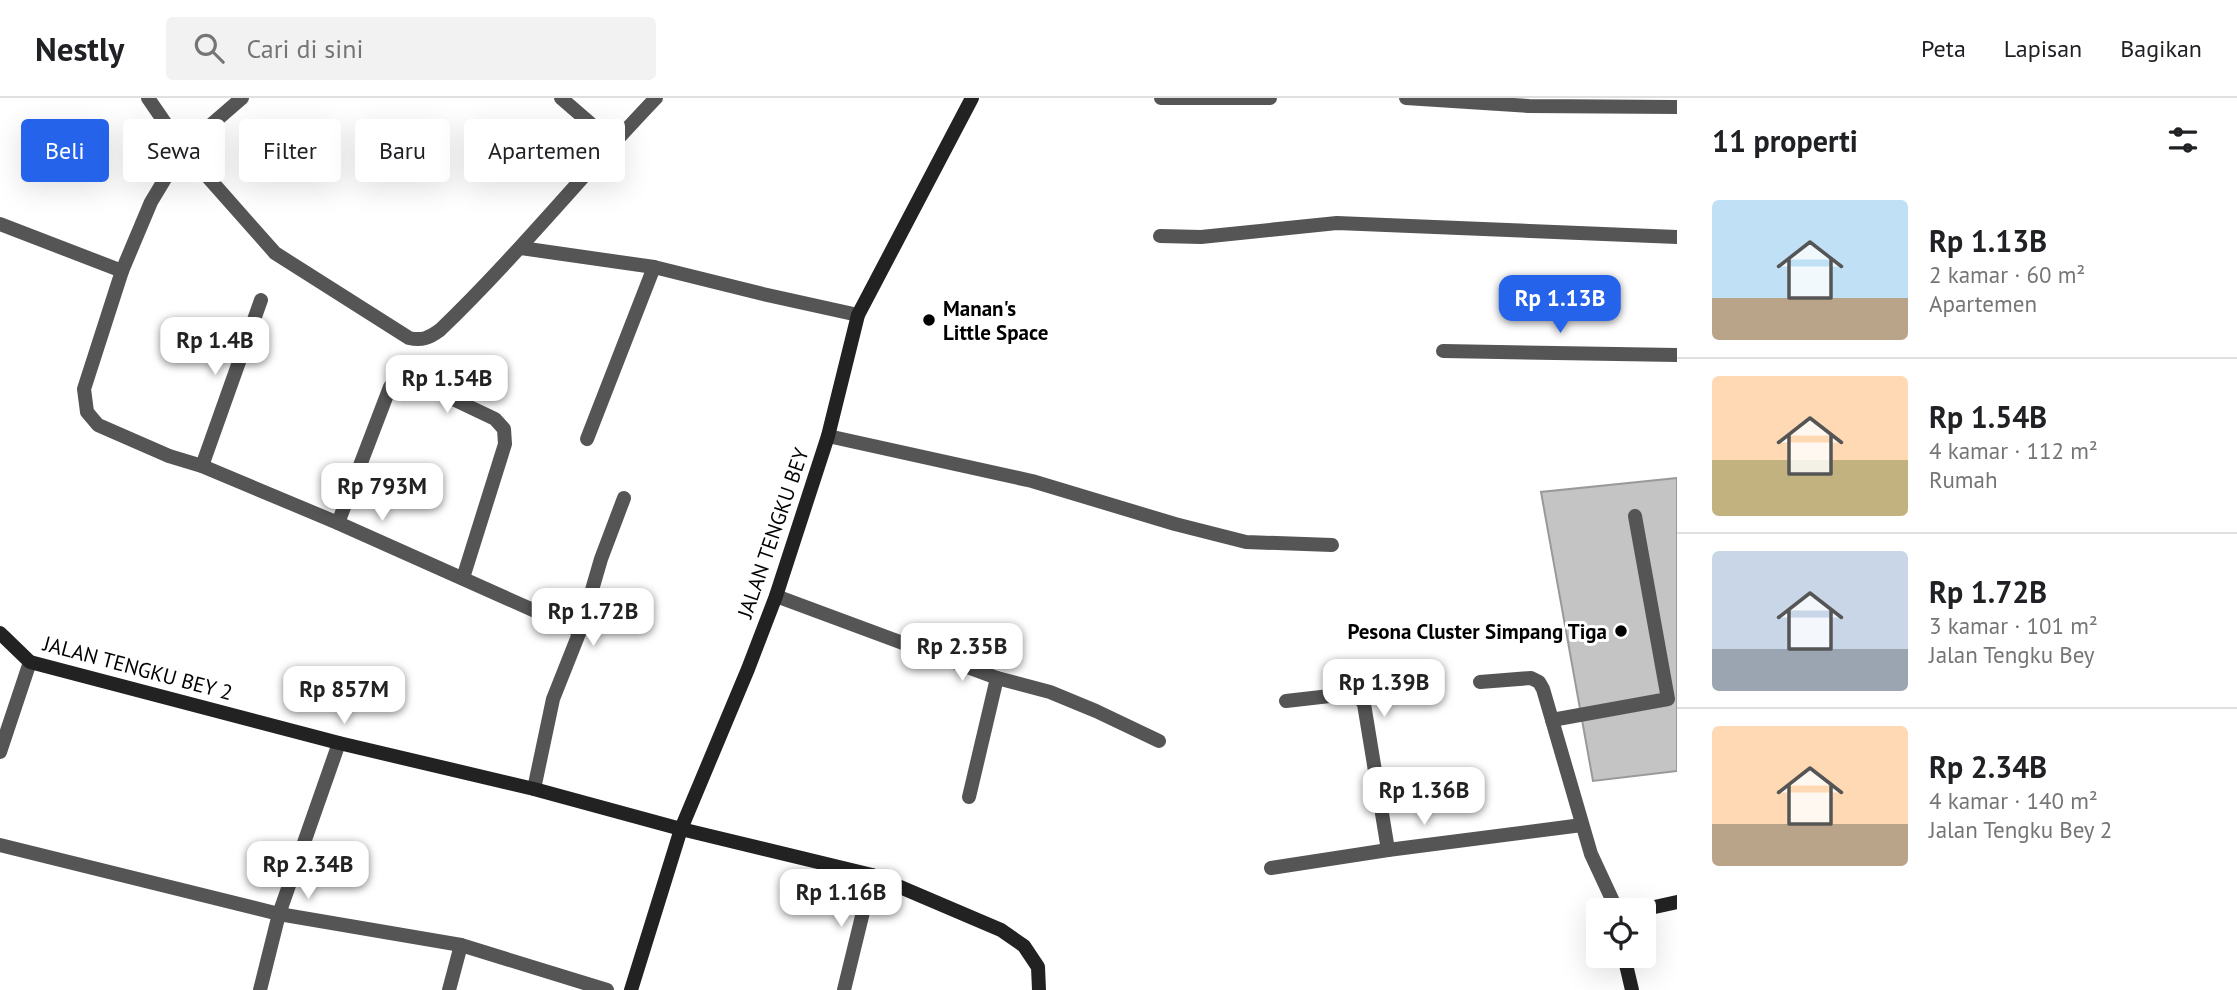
<!DOCTYPE html>
<html lang="id">
<meta charset="utf-8">
<style>
:root{--surface:#fff;--page:#f2f2f2;--text:#202124;--muted:#757577;--line:#e0e0e0;--accent:#2563eb}
body{margin:0;font-family:"PT Sans",sans-serif;background:var(--page);color:var(--text);height:100vh;display:flex;flex-direction:column;font-size:26px;white-space:nowrap}
*{box-sizing:border-box;margin:0}
p{font-size:23px;color:var(--muted)}
.icon{flex:none;width:38px;height:38px;fill:none;stroke:currentColor;stroke-width:2;stroke-linecap:round;stroke-linejoin:round}
.map{position:relative;flex:1;overflow:hidden}
.side{display:flex;flex-direction:column;background:var(--surface);width:560px}
.side>*{flex:none}
.top-card{position:absolute;left:21px;top:21px;width:665px;height:63px;display:flex;gap:14px}
.buttons{position:absolute;left:1586px;top:800px;display:grid;gap:14px}
.buttons a{display:grid;place-items:center;width:70px;height:70px;border-radius:7px;background:var(--surface);box-shadow:0 7px 28px #0002;font-size:35px}
.price{position:absolute;translate:-50% -60px;padding:0 16px;border-radius:14px;background:#fff;color:#222;font-size:23px;line-height:46px;filter:drop-shadow(0 2px 4px #0008)}
.price::after{content:'';position:absolute;left:50%;top:42px;width:21px;height:16px;margin-left:-10px;background:inherit;clip-path:polygon(0 0,100% 0,50% 100%)}
.price.selected{background:var(--accent);color:#fff}
ul{padding:0;list-style:none}
li{display:flex;align-items:center;gap:21px;height:175px;padding:0 35px}
li+li{border-top:2px solid var(--line)}
li span{display:grid;place-items:center;flex:none;width:196px;height:140px;border-radius:7px;color:#555}
li>.icon{margin-inline-start:auto}
span .icon{width:84px;height:84px;fill:#fffc;stroke-width:1}
li b{font-size:30px}
h2{display:flex;justify-content:space-between;align-items:center;height:84px;padding:0 35px;font-size:30px}
.tag{padding:0 24px;border-radius:7px;background:var(--surface);box-shadow:0 7px 28px #0002;font-size:24px;line-height:63px}
.tag.selected{background:var(--accent);color:#fff}
header{display:flex;align-items:center;gap:42px;box-sizing:border-box;height:98px;padding:0 35px;background:var(--surface);border-bottom:2px solid var(--line)}
header strong{font-size:33px}
nav{display:flex;gap:38px;margin-inline-start:auto;font-size:24px}
.search{width:490px;height:63px;background:var(--page);display:flex;align-items:center;gap:18px;box-sizing:border-box;padding:0 24px;border-radius:7px;color:var(--muted);font-size:26px}
main{display:flex;flex:1;min-height:0}
.map>svg:first-child{display:block}
</style>
<header>
<strong>Nestly</strong>
<div class="search"><svg class="icon" aria-label="search" viewBox="0 0 24 24"><circle cx="10" cy="10" r="6"/><path d="M15 15l6 6"/></svg>Cari di sini</div>
<nav><a>Peta</a><a>Lapisan</a><a>Bagikan</a></nav>
</header>
<main>
<div class="map">
<svg width="1677" height="892" viewBox="0 0 1677 892">
<rect width="100%" height="100%" fill="#fff"/>
<!-- building -->
<polygon fill="#c4c4c4" stroke="#999" stroke-width="2" points="1677,380 1677,673 1593,683 1541,394"/>
<g fill="none" stroke-linecap="round" stroke-linejoin="round">
<!-- lane -->
<g stroke="#555" stroke-width="14">
<path d="M242 0 183 51 275 155 409 240C422 243 429 240 440 232 516 159 583 76 656 0"/>
<polyline points="0,126 122,173 151,104 183,51 148,0"/>
<polyline points="521,150 654,169 763,196 858,217"/>
<polyline points="587,341 654,169"/>
<polyline points="969,699 997,580"/>
</g>
<!-- street -->
<g stroke="#555" stroke-width="14">
<polyline points="561,0 613,45"/>
<polyline points="1161,0 1270,0"/>
<polyline points="1406,0 1529,8 1677,9"/>
<polyline points="1160,138 1201,139 1337,125 1677,139"/>
<polyline points="122,173 84,291 87,314 98,327 169,358 202,368 338,425 580,533"/>
<polyline points="1443,253 1677,257"/>
<polyline points="828,338 1032,383 1175,426 1246,444 1332,447"/>
<polyline points="202,368 261,202"/>
<path d="M338 425 390 289C396 279 400 278 411 281L495 321 504 331 505 346 463 480"/>
<polyline points="776,498 997,580 1050,594 1096,613 1159,643"/>
<polyline points="1480,584 1531,580 1539,584 1543,591 1591,756 1617,812"/>
<polyline points="1286,603 1356,595 1364,606 1388,752"/>
<polyline points="1552,622 1668,601 1635,418"/>
<polyline points="0,654 30,564"/>
<polyline points="534,691 553,601 580,533 601,461 624,400"/>
<polyline points="0,747 279,816 461,847 607,892"/>
<polyline points="1271,770 1388,752 1582,727"/>
<polyline points="260,892 279,816 339,645"/>
<polyline points="449,892 461,847"/>
<polyline points="844,892 872,777"/>
</g>
<!-- secondary -->
<g stroke="#222" stroke-width="14">
<polyline points="0,535 30,564 339,645 534,691 681,731 872,777 1001,832 1024,848 1038,869 1039,892"/>
<polyline points="1641,812 1677,804"/>
<polyline points="1624,858 1632,892"/>
<polyline points="631,892 681,731 748,571 776,498 828,338 858,217 972,0"/>
</g>
</g>
<!-- markers -->
<g fill="#000" stroke="#fff" stroke-width="2.5">
<circle cx="929" cy="222" r="7"/>
<circle cx="1621" cy="533" r="7"/>
</g>
<g text-anchor="middle" dominant-baseline="central" stroke-width="6" stroke-linejoin="round" paint-order="stroke">
<!-- poi labels -->
<g font-size="21" font-weight="bold" fill="#000" stroke="#fff" text-anchor="start">
<text x="943" y="210">Manan's<tspan x="943" dy="24">Little Space</tspan></text>
<text x="1607" y="533" text-anchor="end">Pesona Cluster Simpang Tiga</text>
</g>
<!-- street labels -->
<g font-size="21" fill="#000" stroke="#fff">
<text transform="translate(773 435) rotate(-71)">JALAN TENGKU BEY</text>
<text transform="translate(138 570) rotate(15)">JALAN TENGKU BEY 2</text>
</g>
</g>
</svg>
<div class="buttons">
<a><svg class="icon" aria-label="locate" viewBox="0 0 24 24"><circle cx="12" cy="12" r="6"/><path d="M12 2v4M12 18v4M2 12h4M18 12h4"/></svg></a>
</div>
<b class="price selected" style="left:1560px;top:237px">Rp 1.13B</b>
<b class="price" style="left:215px;top:279px">Rp 1.4B</b>
<b class="price" style="left:447px;top:317px">Rp 1.54B</b>
<b class="price" style="left:382px;top:425px">Rp 793M</b>
<b class="price" style="left:593px;top:550px">Rp 1.72B</b>
<b class="price" style="left:962px;top:585px">Rp 2.35B</b>
<b class="price" style="left:1384px;top:621px">Rp 1.39B</b>
<b class="price" style="left:344px;top:628px">Rp 857M</b>
<b class="price" style="left:1424px;top:729px">Rp 1.36B</b>
<b class="price" style="left:308px;top:803px">Rp 2.34B</b>
<b class="price" style="left:841px;top:831px">Rp 1.16B</b>
<div class="top-card">
<a class="tag selected">Beli</a>
<a class="tag">Sewa</a>
<a class="tag">Filter</a>
<a class="tag">Baru</a>
<a class="tag">Apartemen</a>
</div>
</div>
<section class="side">
<h2>11 properti<svg class="icon" aria-label="filters" viewBox="0 0 24 24"><path d="M4 7h16M4 17h16"/><circle cx="9" cy="7" r="2"/><circle cx="15" cy="17" r="2"/></svg></h2>
<ul>
<li><span style="background:linear-gradient(#bfe0f5 70%,#b9a48a 0)"><svg class="icon" aria-label="home" viewBox="0 0 24 24"><path d="M3 11l9-7 9 7M6 9v11h12V9"/></svg></span><div><b>Rp 1.13B</b><p>2 kamar · 60 m²</p><p>Apartemen</p></div></li>
<li><span style="background:linear-gradient(#ffd9b3 60%,#c2b280 0)"><svg class="icon" aria-label="home" viewBox="0 0 24 24"><path d="M3 11l9-7 9 7M6 9v11h12V9"/></svg></span><div><b>Rp 1.54B</b><p>4 kamar · 112 m²</p><p>Rumah</p></div></li>
<li><span style="background:linear-gradient(#c9d6e8 70%,#9aa5b1 0)"><svg class="icon" aria-label="home" viewBox="0 0 24 24"><path d="M3 11l9-7 9 7M6 9v11h12V9"/></svg></span><div><b>Rp 1.72B</b><p>3 kamar · 101 m²</p><p>Jalan Tengku Bey</p></div></li>
<li><span style="background:linear-gradient(#ffd9b3 70%,#b9a48a 0)"><svg class="icon" aria-label="home" viewBox="0 0 24 24"><path d="M3 11l9-7 9 7M6 9v11h12V9"/></svg></span><div><b>Rp 2.34B</b><p>4 kamar · 140 m²</p><p>Jalan Tengku Bey 2</p></div></li>
</ul>
</section>
</main>
